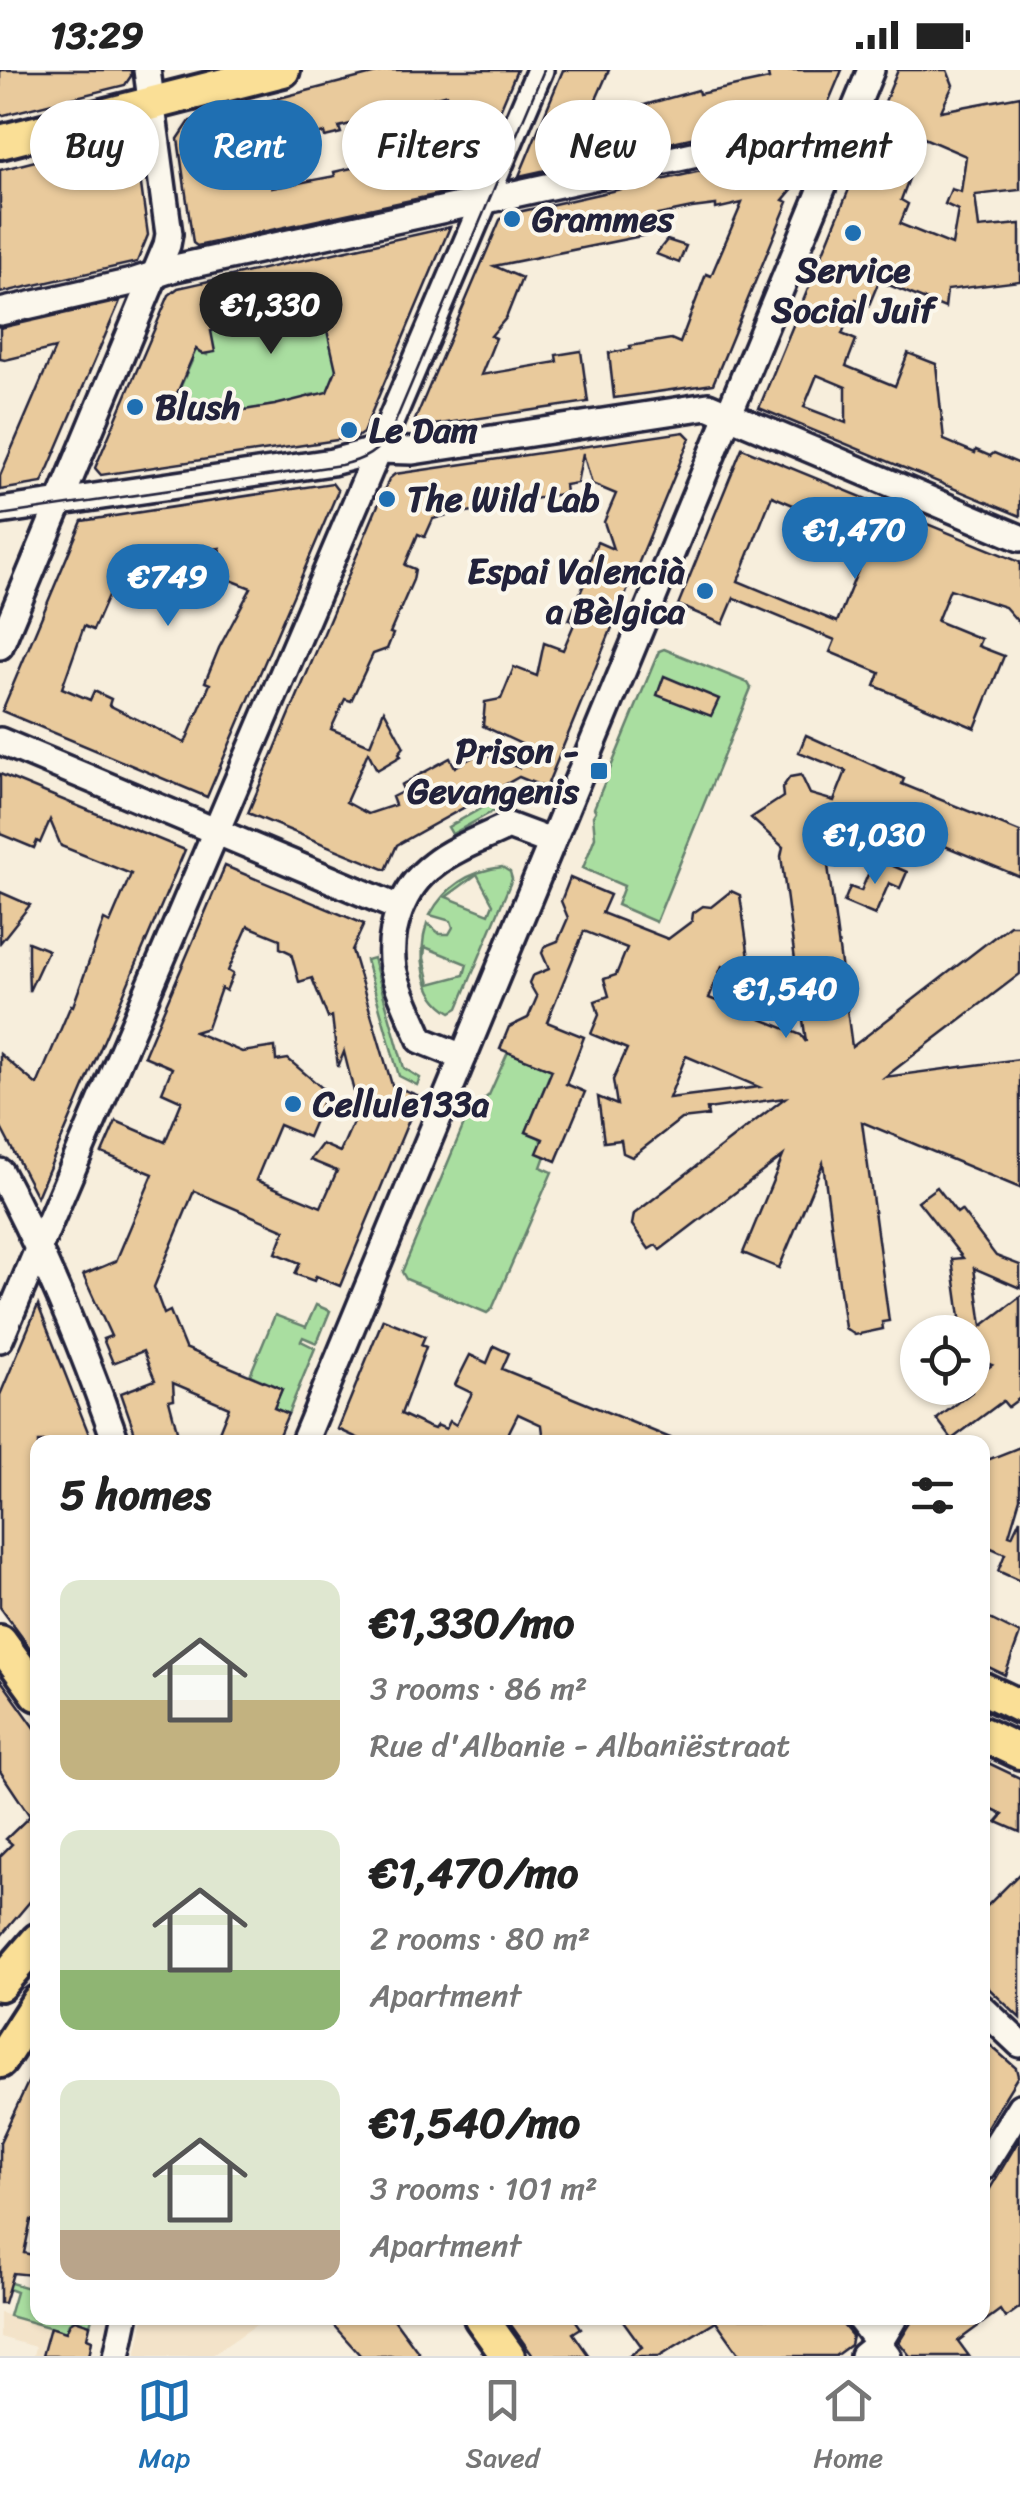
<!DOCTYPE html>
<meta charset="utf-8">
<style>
:root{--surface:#fff;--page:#f6f6f6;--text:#222;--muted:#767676;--line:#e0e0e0;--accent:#1f6fb2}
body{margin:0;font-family:Sriracha,sans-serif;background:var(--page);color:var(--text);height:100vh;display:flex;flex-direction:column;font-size:38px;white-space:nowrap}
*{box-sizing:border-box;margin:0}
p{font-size:32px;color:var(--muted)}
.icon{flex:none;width:55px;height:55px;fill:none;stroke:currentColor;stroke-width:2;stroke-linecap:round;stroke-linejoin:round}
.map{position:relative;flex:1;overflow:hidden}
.drawer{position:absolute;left:30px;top:1365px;width:960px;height:890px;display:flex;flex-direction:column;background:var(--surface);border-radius:20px;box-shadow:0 2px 8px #0004}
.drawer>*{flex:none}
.hud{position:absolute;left:30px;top:30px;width:960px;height:90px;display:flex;gap:20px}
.controls{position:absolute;left:900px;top:1245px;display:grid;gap:20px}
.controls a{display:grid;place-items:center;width:90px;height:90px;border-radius:50%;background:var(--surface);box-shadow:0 2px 8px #0004;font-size:50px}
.price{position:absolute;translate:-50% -85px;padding:0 22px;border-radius:35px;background:var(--accent);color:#fff;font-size:32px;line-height:65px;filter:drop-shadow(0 2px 5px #0008)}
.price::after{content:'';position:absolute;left:50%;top:60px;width:30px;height:22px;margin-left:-15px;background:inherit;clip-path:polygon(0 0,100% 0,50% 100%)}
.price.current{background:#222;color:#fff}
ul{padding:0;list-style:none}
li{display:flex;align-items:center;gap:30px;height:250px;padding:0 30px}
li span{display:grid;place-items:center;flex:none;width:280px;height:200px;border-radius:20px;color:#555}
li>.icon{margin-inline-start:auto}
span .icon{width:120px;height:120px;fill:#fffc;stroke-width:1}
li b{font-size:42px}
h2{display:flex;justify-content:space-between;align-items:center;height:120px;padding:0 30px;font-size:42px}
.tag{padding:0 35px;border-radius:45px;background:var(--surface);box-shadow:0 2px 8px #0004;font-size:35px;line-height:90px}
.tag.current{background:var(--accent);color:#fff}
.status{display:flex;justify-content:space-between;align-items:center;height:70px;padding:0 50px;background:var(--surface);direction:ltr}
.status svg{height:28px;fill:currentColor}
.tabs{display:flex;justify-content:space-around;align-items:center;height:140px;border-top:2px solid var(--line);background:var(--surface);font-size:28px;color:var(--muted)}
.tabs a{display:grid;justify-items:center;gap:5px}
.tabs .current{color:var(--accent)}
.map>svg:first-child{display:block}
</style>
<div class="status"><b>13:29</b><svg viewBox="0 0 49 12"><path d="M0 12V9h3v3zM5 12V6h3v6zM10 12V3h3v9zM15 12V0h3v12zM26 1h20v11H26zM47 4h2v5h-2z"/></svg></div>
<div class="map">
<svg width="1020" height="2286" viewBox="0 0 1020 2286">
<rect width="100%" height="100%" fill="#f7eedc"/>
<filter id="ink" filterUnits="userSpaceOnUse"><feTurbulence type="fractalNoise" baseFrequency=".01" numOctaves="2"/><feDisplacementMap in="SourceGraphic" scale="20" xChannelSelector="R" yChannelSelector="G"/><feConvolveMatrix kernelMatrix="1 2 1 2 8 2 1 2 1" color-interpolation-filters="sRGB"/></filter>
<g filter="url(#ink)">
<!-- built -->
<g fill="#f3e3c9">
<polygon points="0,2243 92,2270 89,2286 33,2286 35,2277 0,2267"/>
<polygon points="144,2248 266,2248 211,2286 136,2286"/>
</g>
<!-- green -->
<g fill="#a9dea0" stroke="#66806e" stroke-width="2.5" fill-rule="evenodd">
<path d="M321 228 341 287 335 302 334 328H318L316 324 309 325V329L212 346 211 337H206V346L191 348V352L163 340 176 327 192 291 186 287 190 278 207 285 209 256C238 251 285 253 305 231L307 238 313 237Z"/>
<polygon points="664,579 748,613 751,618 656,852 617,835 624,816 583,798 595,767 593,746 596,741 594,738 659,581"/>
<polygon points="519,717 537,724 533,732 519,727 452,764 448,757"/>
<path d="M502 797 510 802 512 809 458 938 451 942C421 926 418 883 427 853L440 864H449L453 857 451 851 430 845C445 817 470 801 502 797ZM477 804 493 834 489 844 446 827ZM425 877 467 894 464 905 430 914 424 888Z"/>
<polygon points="373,888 404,998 420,1008 417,1015 399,1006 366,890"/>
<polygon points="508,982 552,999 526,1062 540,1068 545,1086 541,1097 552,1102 492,1239 487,1243 406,1209 402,1202 467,1047 473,1046 473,1039 489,1025"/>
<polygon points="316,1235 330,1241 317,1273 303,1267 301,1271 315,1278 288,1344 274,1338 282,1319 250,1305 275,1245 306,1257"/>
<polygon points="34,2197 37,2198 38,2248 92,2248 90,2255 75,2250 69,2253 66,2262 9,2246 16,2222 3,2217 4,2211 28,2218"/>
</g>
<!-- building -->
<g fill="#e9ca9c" stroke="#22223b" stroke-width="2.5" fill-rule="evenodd">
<polygon points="0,0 131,0 131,6 125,15 0,46"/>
<path d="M388 0H517L467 118 197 176 193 173 178 69 190 51ZM447 24 452 44 436 82 408 70 400 37ZM370 49 372 55 388 54 396 88 334 102 335 106 272 118 265 88 289 81 295 77 293 71 324 63 325 67 341 63 339 57Z"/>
<polygon points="563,0 609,0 594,34 612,44 698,20 699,24 769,9 767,0 842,0 826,38 519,106"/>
<path d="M898 0H947L953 15 941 41 1020 26V120L975 125 979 158 1020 154V211L947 220 945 238 879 211 869 235 856 229 842 264 856 270 846 296 895 316 908 283 936 294 944 370 975 383 976 380 990 386 994 383 1020 394V446L759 338ZM924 68 966 86 961 122 951 119 945 134 958 140 952 175 900 154 908 134 901 130ZM817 305 846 317V353L804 337Z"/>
<polygon points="129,67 135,72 148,165 137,192 0,223 0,100"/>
<polygon points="800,79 807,86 794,117 783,130 788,132 713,314 614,328 609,283 631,279 630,276 671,269 680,273 706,204 711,206 742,133 716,139 716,135 692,138 629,151 656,163 494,196 522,208 506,248 491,266 496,268 481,305 557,292 556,285 581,281 588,332 420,357 415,350 500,150 505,145"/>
<path d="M450 157 363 363 357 367 101 405 95 398 169 225 178 218ZM321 234 336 300 327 322 275 335 232 342 231 338 206 342V346L187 349 169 342 196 279 203 284 215 282 211 261Z"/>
<polygon points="667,170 686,176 679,193 656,184"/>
<polygon points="120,231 42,413 0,420 0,406 55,278 5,290 0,289 0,258"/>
<path d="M684 362 690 368 546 718 519 707 397 775 386 800 248 743 389 409 395 404ZM583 383 592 414 616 424 604 452 613 479 597 472 581 512 584 514 569 550 575 552 563 580 544 573 537 606 514 597 501 629 485 632 483 656 528 677 519 698 480 683 455 697 450 688 401 715 404 721 392 727 395 735 368 744 346 732 368 682 377 700 401 686 399 683 404 677 384 640 370 675 331 659 345 629 351 631 373 584 387 579 393 564 390 563 413 510 415 499 405 495 418 464 425 467 433 449 447 445 533 432V429L566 423 565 415 577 413Z"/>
<path d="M742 378 1020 492V554L1005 537 950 519 937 551 981 569 978 576 1004 586 975 658 875 616 880 603 830 582 835 570 734 528 723 554 678 535ZM772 426 819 446 818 448 834 455 831 461 867 478 837 552 738 511Z"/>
<path d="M332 413 338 421 207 727 2 641 82 451ZM220 478 223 507 251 518 219 578 205 612 210 614 185 673 109 635 111 629 94 621 90 630 62 618 84 556 93 560 110 521 120 525 117 504 173 495 181 484Z"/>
<polygon points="664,606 719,629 711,646 657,625"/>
<path d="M806 665 904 709 902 714 1020 762V807L872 746 869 754 857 756 841 767 842 771 825 773 852 977 1010 855H1020V904L885 1007 1020 989V1118L862 1052 889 1251 882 1252 883 1259 855 1265 845 1258 823 1093 779 1198 743 1183 783 1086 660 1180 656 1175 649 1179 632 1155 634 1144 785 1028 707 1039 708 1046 681 1049 632 1087 623 1083 621 1070 604 1072 598 1027 617 1035 613 1010 627 979 591 964 599 945 595 931 609 926 604 909 616 905 627 878 584 861 547 952 584 967 566 1014 585 1022 556 1091 537 1083 543 1069 526 1062 552 1000 500 979 509 957 528 948 537 927 529 913 532 906 549 899 542 883 545 876 558 871 568 848 561 831 570 808 610 825 602 843 668 869 692 851 693 843 703 836 711 837 731 821 740 825 752 909 722 896 709 928 801 965 806 972 781 786 783 777 751 748 783 727 782 718 790 707 801 705 810 724 834 731 846 701 799 682ZM686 986 759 1017 669 1028Z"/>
<polygon points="0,704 185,780 37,1127 0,1056 0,984 37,1015 71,935 73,936 104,850 110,853 131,804 61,776 50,750 40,773 37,771 34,778 0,764"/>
<polygon points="875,788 907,802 900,818 889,813 875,845 844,832 850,817 861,821"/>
<path d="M225 796 364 854 352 880 392 1015 419 1026 340 1216 316 1206 314 1211 295 1204 300 1193 276 1183 285 1160 194 1121 154 1217 164 1244 170 1241 185 1278 282 1319 274 1338 288 1344 276 1372H215L229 1337 173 1313 174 1329 169 1330 180 1372H138L121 1323 155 1310 143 1281 113 1293 103 1269 111 1266 83 1205 116 1191 153 1104 102 1083 116 1051 165 1072 182 1031 162 1022 172 998 144 986ZM248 856 280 869V878L291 883 299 912 312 908 328 948 332 946 338 997 344 982 356 1030 352 1039 358 1041 340 1082 322 1074 310 1090 337 1101 321 1137 256 1110 279 1055 308 1067 327 1022 288 989 276 991 275 977 242 982 194 962 207 958 221 918 226 921 233 904 228 901Z"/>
<polygon points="0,822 30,835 0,873"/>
<polygon points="28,872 48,880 29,921 28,888"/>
<polygon points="937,1117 957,1143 961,1140 996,1186 1020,1195 1020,1218 974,1198 982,1256 1020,1227 1020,1328 1008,1337 1003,1331 952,1369 937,1349 972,1322 972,1309 992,1295 972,1287 974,1262 962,1262 952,1189 963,1188 918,1131"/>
<polygon points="38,1235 92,1372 38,1372 38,1589 0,1537 0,1325"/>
<polygon points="383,1249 425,1266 421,1275 426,1277 401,1344 426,1356 434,1359 437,1355 446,1359 450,1351 456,1355 472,1323 455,1315 470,1285 487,1293 494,1276 509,1283 502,1299 680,1372 544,1372 542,1355 518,1344 504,1372 366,1372 338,1359"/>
<polygon points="1020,1377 1020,1428 1009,1465 1012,1466 1020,1449 1020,1511 998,1501 1005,1484 982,1474 982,1392"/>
<polygon points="982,1545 1020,1564 1005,1605 982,1594"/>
<polygon points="0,1609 38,1662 38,1822 0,1867 0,1786 12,1774 6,1769 30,1746 0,1701"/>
<polygon points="982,1690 1020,1708 1020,1762 997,1752 1003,1745 982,1735"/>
<polygon points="1020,1803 1020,1948 982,1912 982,1841"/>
<polygon points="982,1968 1016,1998 1018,2006 982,2065"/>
<polygon points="38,1991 38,2139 35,2151 31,2150 24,2183 37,2186 32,2205 13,2203 4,2233 0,2233 0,2072"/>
<polygon points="1020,2068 1020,2237 1005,2248 1000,2240 958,2271 969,2286 910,2286 899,2272 914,2248 982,2248 982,2132"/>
<polygon points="327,2248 393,2248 421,2286 361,2286"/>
<polygon points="506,2248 574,2248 581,2258 573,2263 589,2286 533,2286"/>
<polygon points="621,2248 837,2248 852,2266 850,2275 835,2286 741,2286 716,2251 659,2286 629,2286 642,2277"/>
<polygon points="75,2250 90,2255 87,2268 92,2270 89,2286 42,2286 50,2257 66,2262 70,2253"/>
</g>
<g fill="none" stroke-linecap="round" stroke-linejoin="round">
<defs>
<g id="minor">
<polyline points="0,242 132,212 175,198 807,60 841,71"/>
<polyline points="0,441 332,392 377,380 413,381 708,336 1020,468"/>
<polyline points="0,576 167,175 169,164 147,0"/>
<polyline points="0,671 399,838"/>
<path d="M463 987 421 970C412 947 398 922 393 898 387 861 403 817 433 795 454 778 484 768 508 756L551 772"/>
<path d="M0 1102C46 1188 84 1280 116 1372"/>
<polyline points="0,1269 540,0"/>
<polyline points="304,1372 871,0"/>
<polyline points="982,1938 1020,1974"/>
<polyline points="982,2098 1020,2037"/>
<polyline points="859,2248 888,2286"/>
<polyline points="117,2286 125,2248"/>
<polyline points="863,2286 879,2273 894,2248"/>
</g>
<g id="major">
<polyline points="0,72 283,0"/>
<polyline points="0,1572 38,1624"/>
<polyline points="982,1619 1020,1637"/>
<polyline points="982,1664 1020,1682"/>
<polyline points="0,1914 38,1870"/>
<polyline points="0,1991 38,1932"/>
<polyline points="481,2248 508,2286"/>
</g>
</defs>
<!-- minor casing -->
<use href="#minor" stroke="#22223b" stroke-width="32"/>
<!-- major casing -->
<use href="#major" stroke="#22223b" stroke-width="40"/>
<!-- minor -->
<use href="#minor" stroke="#fbf7ec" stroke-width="25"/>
<!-- major -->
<use href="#major" stroke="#fadf96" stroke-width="32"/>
<!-- tram -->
<g stroke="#22223b" stroke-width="2.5">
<path d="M0 445 341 395C364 390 378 382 391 362L544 0"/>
<polyline points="982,1636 1020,1655"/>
</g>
</g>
</g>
<!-- markers -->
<g fill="#1f6fb2" stroke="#fbf7ec" stroke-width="4">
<circle cx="512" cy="149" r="10"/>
<circle cx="853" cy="163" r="10"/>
<circle cx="135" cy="337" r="10"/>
<circle cx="349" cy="360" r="10"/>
<circle cx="387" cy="429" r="10"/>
<circle cx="705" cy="521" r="10"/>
<rect x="589" y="691" width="20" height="20" rx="5"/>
<circle cx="293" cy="1034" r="10"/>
</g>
<g text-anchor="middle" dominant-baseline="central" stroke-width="8" stroke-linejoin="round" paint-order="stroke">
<!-- poi labels -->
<g font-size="35" font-weight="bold" fill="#22223b" stroke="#fbf7ec" text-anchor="start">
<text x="532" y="149">Grammes</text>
<text x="853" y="200" text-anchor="middle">Service<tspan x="853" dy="40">Social Juif</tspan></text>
<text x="155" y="337">Blush</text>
<text x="369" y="360">Le Dam</text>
<text x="407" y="429">The Wild Lab</text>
<text x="685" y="501" text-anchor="end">Espai Valencià<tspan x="685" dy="40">a Bèlgica</tspan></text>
<text x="579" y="681" text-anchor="end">Prison -<tspan x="579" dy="40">Gevangenis</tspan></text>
<text x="313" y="1034">Cellule133a</text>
</g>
</g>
</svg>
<div class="controls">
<a><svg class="icon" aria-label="locate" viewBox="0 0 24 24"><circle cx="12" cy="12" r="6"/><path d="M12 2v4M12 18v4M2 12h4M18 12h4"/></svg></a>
</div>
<b class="price current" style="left:271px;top:287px">€1,330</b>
<b class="price" style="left:855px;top:512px">€1,470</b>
<b class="price" style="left:168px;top:559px">€749</b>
<b class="price" style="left:875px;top:817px">€1,030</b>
<b class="price" style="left:786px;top:971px">€1,540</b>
<div class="hud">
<a class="tag">Buy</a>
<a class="tag current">Rent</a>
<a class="tag">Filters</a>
<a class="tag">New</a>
<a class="tag">Apartment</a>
</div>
<section class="drawer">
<h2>5 homes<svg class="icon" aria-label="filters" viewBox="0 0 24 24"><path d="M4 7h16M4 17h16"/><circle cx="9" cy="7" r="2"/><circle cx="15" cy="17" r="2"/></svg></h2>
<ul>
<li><span style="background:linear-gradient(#dfe7d0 60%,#c2b280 0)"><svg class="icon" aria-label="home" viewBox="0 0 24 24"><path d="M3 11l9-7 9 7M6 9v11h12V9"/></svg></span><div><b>€1,330/mo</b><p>3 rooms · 86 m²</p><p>Rue d'Albanie - Albaniëstraat</p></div></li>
<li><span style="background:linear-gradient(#dfe7d0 70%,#8fb573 0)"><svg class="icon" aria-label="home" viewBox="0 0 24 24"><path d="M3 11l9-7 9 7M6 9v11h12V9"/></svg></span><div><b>€1,470/mo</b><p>2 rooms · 80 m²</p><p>Apartment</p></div></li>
<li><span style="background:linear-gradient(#dfe7d0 75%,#b9a48a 0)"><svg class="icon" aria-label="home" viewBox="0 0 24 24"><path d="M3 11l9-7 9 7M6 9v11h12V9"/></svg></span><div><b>€1,540/mo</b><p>3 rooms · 101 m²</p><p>Apartment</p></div></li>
</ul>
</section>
</div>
<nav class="tabs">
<a class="current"><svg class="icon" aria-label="map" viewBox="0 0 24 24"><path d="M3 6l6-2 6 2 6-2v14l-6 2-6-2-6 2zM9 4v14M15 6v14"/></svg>Map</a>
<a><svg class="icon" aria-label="saved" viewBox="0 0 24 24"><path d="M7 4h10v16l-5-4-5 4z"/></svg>Saved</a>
<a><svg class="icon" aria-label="home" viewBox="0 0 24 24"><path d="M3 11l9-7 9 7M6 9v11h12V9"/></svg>Home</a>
</nav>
